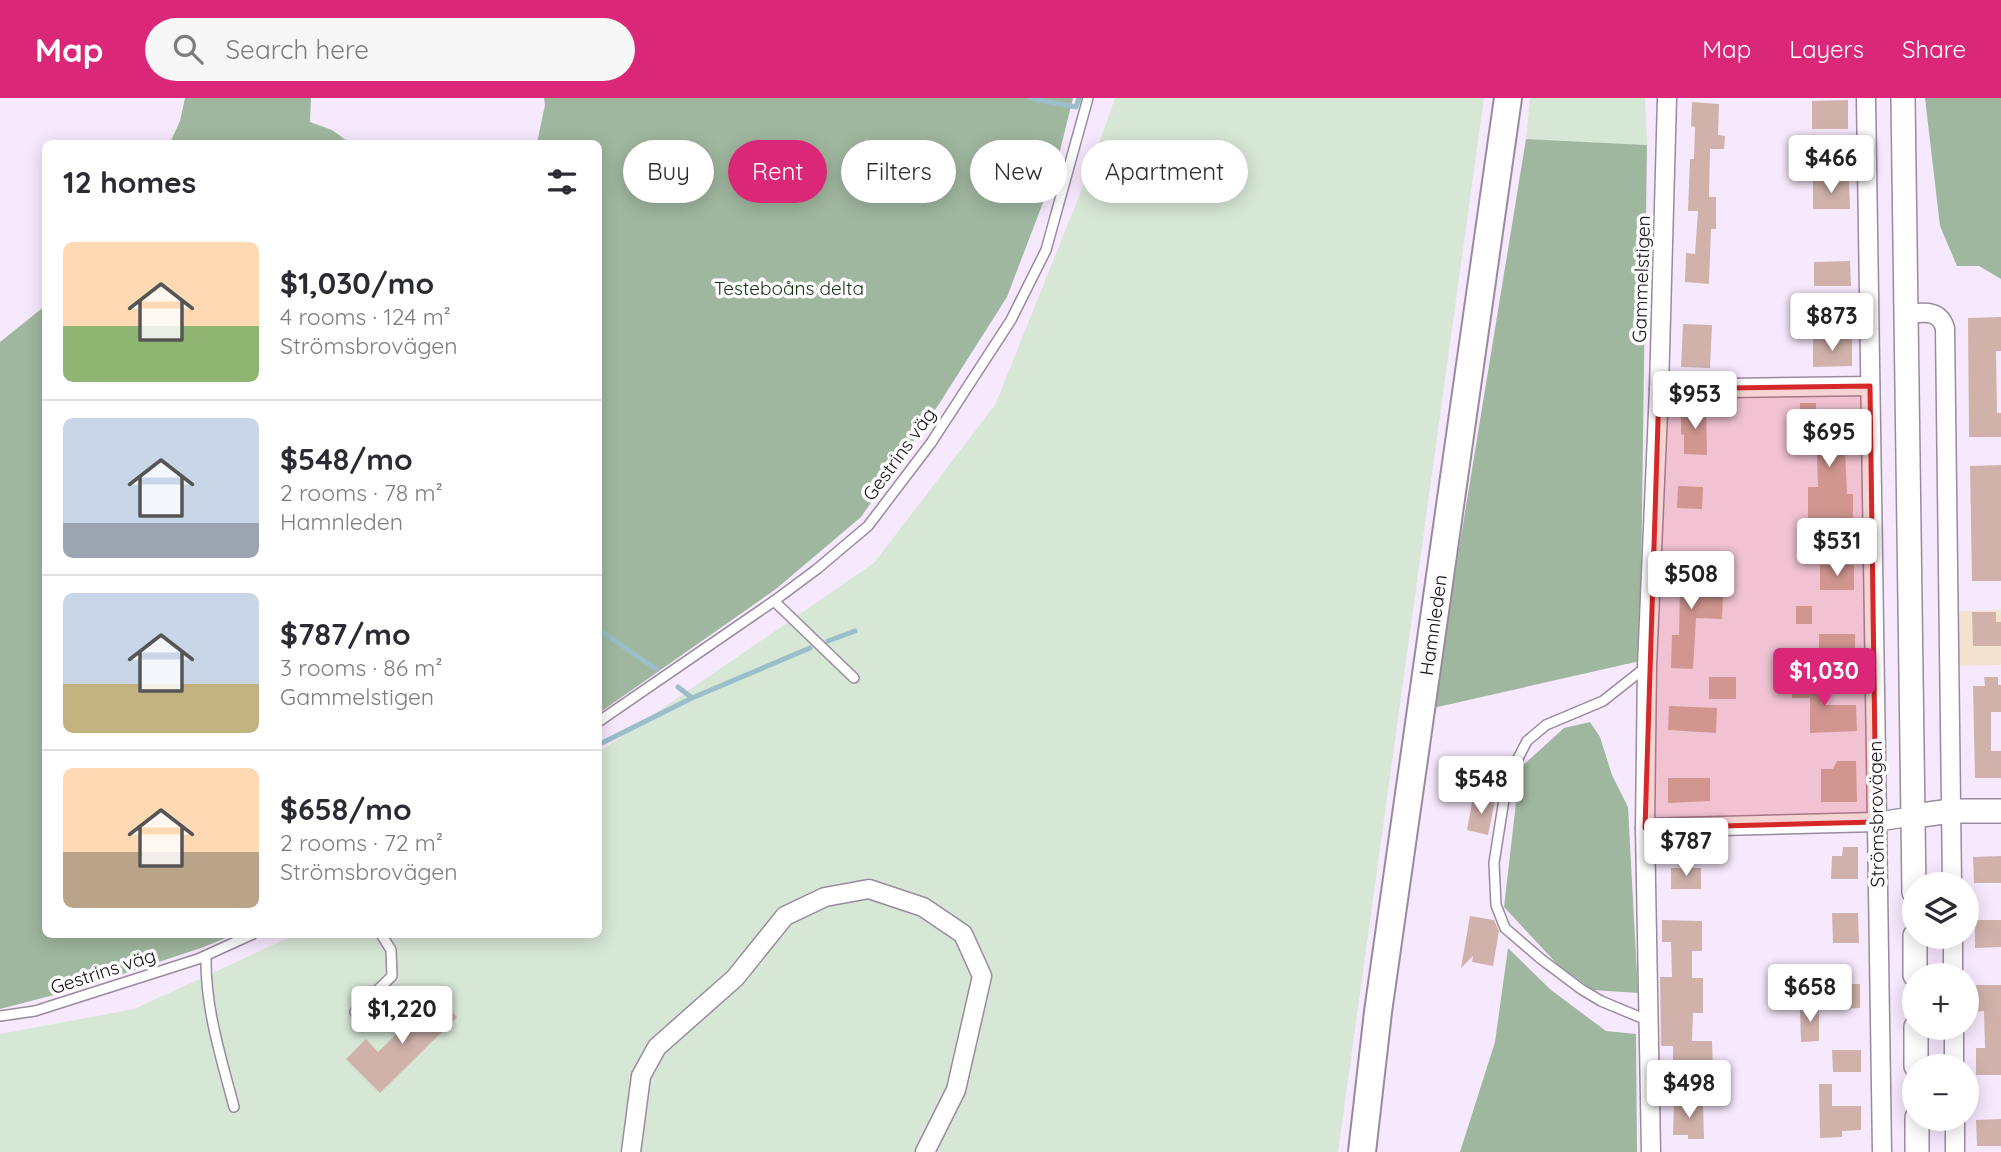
<!DOCTYPE html>
<meta charset="utf-8">
<style>
:root{--surface:#fff;--page:#f7f7f7;--text:#2b2b33;--muted:#7c7c81;--line:#e1e1e2;--accent:#db2777}
body{margin:0;font-family:Quicksand,sans-serif;background:var(--page);color:var(--text);height:100vh;display:flex;flex-direction:column;font-size:26px;white-space:nowrap}
*{box-sizing:border-box;margin:0}
p{font-size:23px;color:var(--muted)}
.icon{flex:none;width:38px;height:38px;fill:none;stroke:currentColor;stroke-width:2;stroke-linecap:round;stroke-linejoin:round}
.map{position:relative;flex:1;overflow:hidden}
.sheet{position:absolute;left:42px;top:42px;width:560px;height:798px;display:flex;flex-direction:column;background:var(--surface);border-radius:10px;box-shadow:0 4px 18px #0003}
.sheet>*{flex:none}
.guide{position:absolute;left:623px;top:42px;width:665px;height:63px;display:flex;gap:14px}
.controls{position:absolute;left:1902px;top:774px;display:grid;gap:14px}
.controls a{display:grid;place-items:center;width:77px;height:77px;border-radius:50%;background:var(--surface);box-shadow:0 4px 18px #0003;font-size:35px}
.price{position:absolute;translate:-50% -60px;padding:0 16px;border-radius:7px;background:#fff;color:#222;font-size:23px;line-height:46px;filter:drop-shadow(0 2px 4px #0008)}
.price::after{content:'';position:absolute;left:50%;top:42px;width:21px;height:16px;margin-left:-10px;background:inherit;clip-path:polygon(0 0,100% 0,50% 100%)}
.price.active{background:var(--accent);color:#fff}
ul{padding:0;list-style:none}
li{display:flex;align-items:center;gap:21px;height:175px;padding:0 21px}
li+li{border-top:2px solid var(--line)}
li span{display:grid;place-items:center;flex:none;width:196px;height:140px;border-radius:10px;color:#555}
li>.icon{margin-inline-start:auto}
span .icon{width:84px;height:84px;fill:#fffc;stroke-width:1}
li b{font-size:30px}
h2{display:flex;justify-content:space-between;align-items:center;height:84px;padding:0 21px;font-size:30px}
.tag{padding:0 24px;border-radius:32px;background:var(--surface);box-shadow:0 4px 18px #0003;font-size:24px;line-height:63px}
.tag.active{background:var(--accent);color:#fff}
header{display:flex;align-items:center;gap:42px;box-sizing:border-box;height:98px;padding:0 35px;background:var(--accent);color:#fff}
header strong{font-size:33px}
nav{display:flex;gap:38px;margin-inline-start:auto;font-size:24px}
.search{width:490px;height:63px;background:var(--page);display:flex;align-items:center;gap:18px;box-sizing:border-box;padding:0 24px;border-radius:38px;color:var(--muted);font-size:26px}
.map>svg:first-child{display:block}
</style>
<header>
<strong>Map</strong>
<div class="search"><svg class="icon" aria-label="search" viewBox="0 0 24 24"><circle cx="10" cy="10" r="6"/><path d="M15 15l6 6"/></svg>Search here</div>
<nav><a>Map</a><a>Layers</a><a>Share</a></nav>
</header>
<div class="map">
<svg width="2001" height="1054" viewBox="0 0 2001 1054">
<rect width="100%" height="100%" fill="#f7e9fd"/>
<!-- education -->
<polygon fill="#f2e2d0" points="2001,512 2001,567 1959,568 1957,513"/>
<!-- green -->
<g fill="#d7e7d6">
<polygon points="1115,0 1484,0 1338,1054 0,1054 0,936 134,911 295,837 598,836 599,654 874,465 995,307 1086,81"/>
<polygon points="1530,0 1645,0 1647,47 1526,41"/>
</g>
<!-- forest -->
<g fill="#a0b79f">
<polygon points="185,0 311,0 310,24 332,32 350,45 170,45 180,23"/>
<polygon points="544,0 1073,0 1055,73 1007,199 939,306 861,419 776,491 599,615 598,46 537,45 545,7"/>
<polygon points="1925,0 2001,0 2001,181 1979,168 1957,168 1940,128"/>
<polygon points="1526,41 1647,47 1640,563 1433,610"/>
<polygon points="45,208 46,836 233,837 201,850 77,891 0,911 0,244"/>
<polygon points="1590,624 1600,639 1612,677 1628,709 1638,895 1593,892 1557,866 1504,809 1520,670 1564,630"/>
<polygon points="1508,850 1551,892 1606,933 1636,936 1637,1054 1460,1054 1495,944"/>
</g>
<g fill="none" stroke-linecap="round" stroke-linejoin="round">
<!-- stream -->
<g stroke="#9abeca" stroke-width="5">
<polyline points="1030,0 1076,9 1079,0"/>
<polyline points="598,531 656,571"/>
<polyline points="828,543 855,533"/>
<polyline points="678,589 692,600"/>
<polyline points="598,647 692,600 810,550"/>
</g>
</g>
<!-- building -->
<g fill="#d0b2ab">
<polygon points="1848,2 1848,31 1812,31 1812,3"/>
<polygon points="1692,4 1719,6 1718,37 1725,38 1724,51 1710,51 1709,99 1716,99 1716,131 1711,131 1709,186 1685,184 1686,155 1695,156 1698,113 1688,113 1690,61 1694,61 1695,29 1691,28"/>
<polygon points="1813,83 1849,83 1850,111 1813,111"/>
<polygon points="1850,163 1851,188 1814,188 1814,164"/>
<polygon points="2001,219 2001,253 1996,253 1997,315 2001,315 2001,339 1969,339 1968,220"/>
<polygon points="1683,226 1712,227 1710,270 1681,269"/>
<polygon points="1813,241 1852,241 1852,268 1813,269"/>
<polygon points="1800,305 1816,305 1816,322 1839,321 1839,327 1851,326 1851,351 1845,351 1847,396 1853,396 1853,423 1808,424 1808,389 1818,389 1816,328 1800,328"/>
<polygon points="1687,309 1706,310 1707,357 1684,356 1684,337 1681,336 1681,317 1687,317"/>
<polygon points="2001,367 2001,483 1972,483 1970,368"/>
<polygon points="1678,388 1703,389 1702,411 1677,410"/>
<polygon points="1675,461 1701,462 1699,497 1723,499 1722,521 1696,520 1693,571 1671,570 1672,537 1679,537 1680,488 1674,487"/>
<rect x="1820" y="467" width="34" height="25"/>
<rect x="1796" y="508" width="16" height="18"/>
<polygon points="1972,514 1996,514 1996,524 2001,524 2001,548 1973,548"/>
<rect x="1819" y="536" width="36" height="26"/>
<rect x="1709" y="579" width="27" height="22"/>
<polygon points="1984,579 1998,579 1998,587 2001,587 2001,614 1991,614 1991,653 2001,653 2001,680 1975,680 1973,588 1985,588"/>
<polygon points="1792,580 1824,580 1823,607 1856,607 1857,633 1810,635 1810,600 1792,600"/>
<polygon points="1669,608 1717,610 1716,635 1668,632"/>
<polygon points="1837,663 1856,663 1857,704 1821,704 1821,671 1833,671"/>
<polygon points="1668,680 1710,680 1710,703 1668,705"/>
<polygon points="1473,699 1495,703 1488,737 1467,732"/>
<polygon points="1843,749 1858,749 1858,781 1831,781 1832,758 1842,758"/>
<polygon points="2001,758 2001,785 1974,785 1973,759"/>
<rect x="1671" y="770" width="30" height="21"/>
<polygon points="1832,815 1858,815 1859,845 1833,845"/>
<polygon points="1470,818 1494,822 1499,833 1493,868 1472,864 1473,858 1461,870"/>
<polygon points="1662,822 1702,823 1702,853 1692,853 1692,880 1703,880 1703,915 1693,915 1692,943 1712,943 1713,972 1730,972 1730,999 1708,997 1709,976 1673,976 1673,948 1661,948 1660,879 1672,879 1671,844 1662,844"/>
<polygon points="1975,822 2001,822 2001,849 1975,850"/>
<polygon points="1834,886 1860,886 1860,910 1835,911"/>
<polygon points="1975,887 2001,887 2001,977 1976,977 1976,950 1985,950 1984,913 1972,914 1972,897 1975,897"/>
<polygon points="436,897 457,919 380,995 346,961 366,941 378,954"/>
<polygon points="1819,909 1819,943 1801,944 1800,910"/>
<polygon points="1832,952 1861,952 1861,974 1833,974"/>
<polygon points="1819,986 1832,986 1832,1008 1861,1008 1861,1032 1842,1033 1842,1039 1820,1040"/>
<polygon points="1674,1004 1703,1005 1704,1041 1688,1041 1688,1037 1673,1037"/>
<polygon points="2001,1021 2001,1048 1977,1048 1976,1022"/>
</g>
<g fill="none" stroke-linecap="round" stroke-linejoin="round">
<defs>
<g id="service">
<polyline points="774,503 854,580"/>
<polyline points="1646,569 1603,603 1546,627 1527,643 1512,672 1505,695 1494,765 1496,807 1505,830 1541,861 1581,891 1601,903 1649,923"/>
<polyline points="598,624 774,503 817,471 868,428 931,345 1011,222 1046,152 1088,0"/>
<path d="M206 858C205 910 221 959 234 1009"/>
<polyline points="355,914 392,878 391,852 381,836"/>
<polyline points="0,918 35,913 198,861 253,836"/>
</g>
<g id="minor">
<polyline points="1866,0 1882,1054"/>
<path d="M1905 216C1922 215 1939 210 1945 230L1952 786"/>
<polyline points="1659,291 1870,288"/>
<polyline points="1645,730 1876,724 1914,718"/>
<polyline points="1953,838 1953,877"/>
<polyline points="1954,929 1954,968"/>
<polyline points="1955,1020 1955,1054"/>
<polyline points="631,1054 641,978 657,949 735,880 785,818 825,799 869,791 923,809 963,836 982,878 956,992 925,1054"/>
<polyline points="1651,1054 1645,730 1647,568 1659,291 1667,0"/>
</g>
<g id="tertiary">
<polyline points="1903,0 1914,794"/>
<polyline points="1914,718 1951,713 2001,713"/>
<polyline points="1915,838 1915,877"/>
<polyline points="1916,929 1916,968"/>
<polyline points="1917,1020 1917,1054"/>
</g>
<polyline id="secondary" points="1362,1054 1378,914 1508,0"/>
</defs>
<!-- service casing -->
<use href="#service" stroke="#998a9f" stroke-width="12"/>
<!-- minor casing -->
<use href="#minor" stroke="#998a9f" stroke-width="21"/>
<!-- tertiary casing -->
<use href="#tertiary" stroke="#998a9f" stroke-width="26"/>
<!-- secondary casing -->
<use href="#secondary" stroke="#998a9f" stroke-width="30"/>
<!-- service -->
<use href="#service" stroke="#fff" stroke-width="9"/>
<!-- minor -->
<use href="#minor" stroke="#fff" stroke-width="18"/>
<!-- tertiary -->
<use href="#tertiary" stroke="#fff" stroke-width="23"/>
<!-- secondary -->
<use href="#secondary" stroke="#fff" stroke-width="26"/>
</g>
<!-- marked area -->
<path fill="#d62828" fill-opacity="0.2" stroke="#d62828" stroke-width="5" stroke-linejoin="round" d="M1870 288 1876 724 1645 730 1659 291Z"/>
<g text-anchor="middle" dominant-baseline="central" stroke-width="7" stroke-linejoin="round" paint-order="stroke">
<!-- street labels -->
<g font-size="19" fill="#150f17" stroke="#fcfcfc">
<text transform="translate(1641 181) rotate(-88)">Gammelstigen</text>
<text transform="translate(899 356) rotate(-54)">Gestrins väg</text>
<text transform="translate(1433 527) rotate(-82)">Hamnleden</text>
<text transform="translate(1876 716) rotate(-91)">Strömsbrovägen</text>
<text transform="translate(103 873) rotate(-18)">Gestrins väg</text>
</g>
<!-- park labels -->
<g font-size="19" fill="#113410" stroke="#fcfcfc">
<text x="789" y="190">Testeboåns delta</text>
</g>
</g>
</svg>
<div class="controls">
<a><svg class="icon" aria-label="layers" viewBox="0 0 24 24"><path d="M12 4l9 5-9 5-9-5zM3 14l9 5 9-5"/></svg></a>
<a>+</a>
<a>−</a>
</div>
<b class="price" style="left:1831px;top:97px">$466</b>
<b class="price" style="left:1832px;top:255px">$873</b>
<b class="price" style="left:1695px;top:333px">$953</b>
<b class="price" style="left:1829px;top:371px">$695</b>
<b class="price" style="left:1837px;top:480px">$531</b>
<b class="price" style="left:1691px;top:513px">$508</b>
<b class="price active" style="left:1824px;top:610px">$1,030</b>
<b class="price" style="left:1481px;top:718px">$548</b>
<b class="price" style="left:1686px;top:780px">$787</b>
<b class="price" style="left:1810px;top:926px">$658</b>
<b class="price" style="left:402px;top:948px">$1,220</b>
<b class="price" style="left:1689px;top:1022px">$498</b>
<div class="guide">
<a class="tag">Buy</a>
<a class="tag active">Rent</a>
<a class="tag">Filters</a>
<a class="tag">New</a>
<a class="tag">Apartment</a>
</div>
<section class="sheet">
<h2>12 homes<svg class="icon" aria-label="filters" viewBox="0 0 24 24"><path d="M4 7h16M4 17h16"/><circle cx="9" cy="7" r="2"/><circle cx="15" cy="17" r="2"/></svg></h2>
<ul>
<li><span style="background:linear-gradient(#ffd9b3 60%,#8fb573 0)"><svg class="icon" aria-label="home" viewBox="0 0 24 24"><path d="M3 11l9-7 9 7M6 9v11h12V9"/></svg></span><div><b>$1,030/mo</b><p>4 rooms · 124 m²</p><p>Strömsbrovägen</p></div></li>
<li><span style="background:linear-gradient(#c9d6e8 75%,#9aa5b1 0)"><svg class="icon" aria-label="home" viewBox="0 0 24 24"><path d="M3 11l9-7 9 7M6 9v11h12V9"/></svg></span><div><b>$548/mo</b><p>2 rooms · 78 m²</p><p>Hamnleden</p></div></li>
<li><span style="background:linear-gradient(#c9d6e8 65%,#c2b280 0)"><svg class="icon" aria-label="home" viewBox="0 0 24 24"><path d="M3 11l9-7 9 7M6 9v11h12V9"/></svg></span><div><b>$787/mo</b><p>3 rooms · 86 m²</p><p>Gammelstigen</p></div></li>
<li><span style="background:linear-gradient(#ffd9b3 60%,#b9a48a 0)"><svg class="icon" aria-label="home" viewBox="0 0 24 24"><path d="M3 11l9-7 9 7M6 9v11h12V9"/></svg></span><div><b>$658/mo</b><p>2 rooms · 72 m²</p><p>Strömsbrovägen</p></div></li>
</ul>
</section>
</div>
